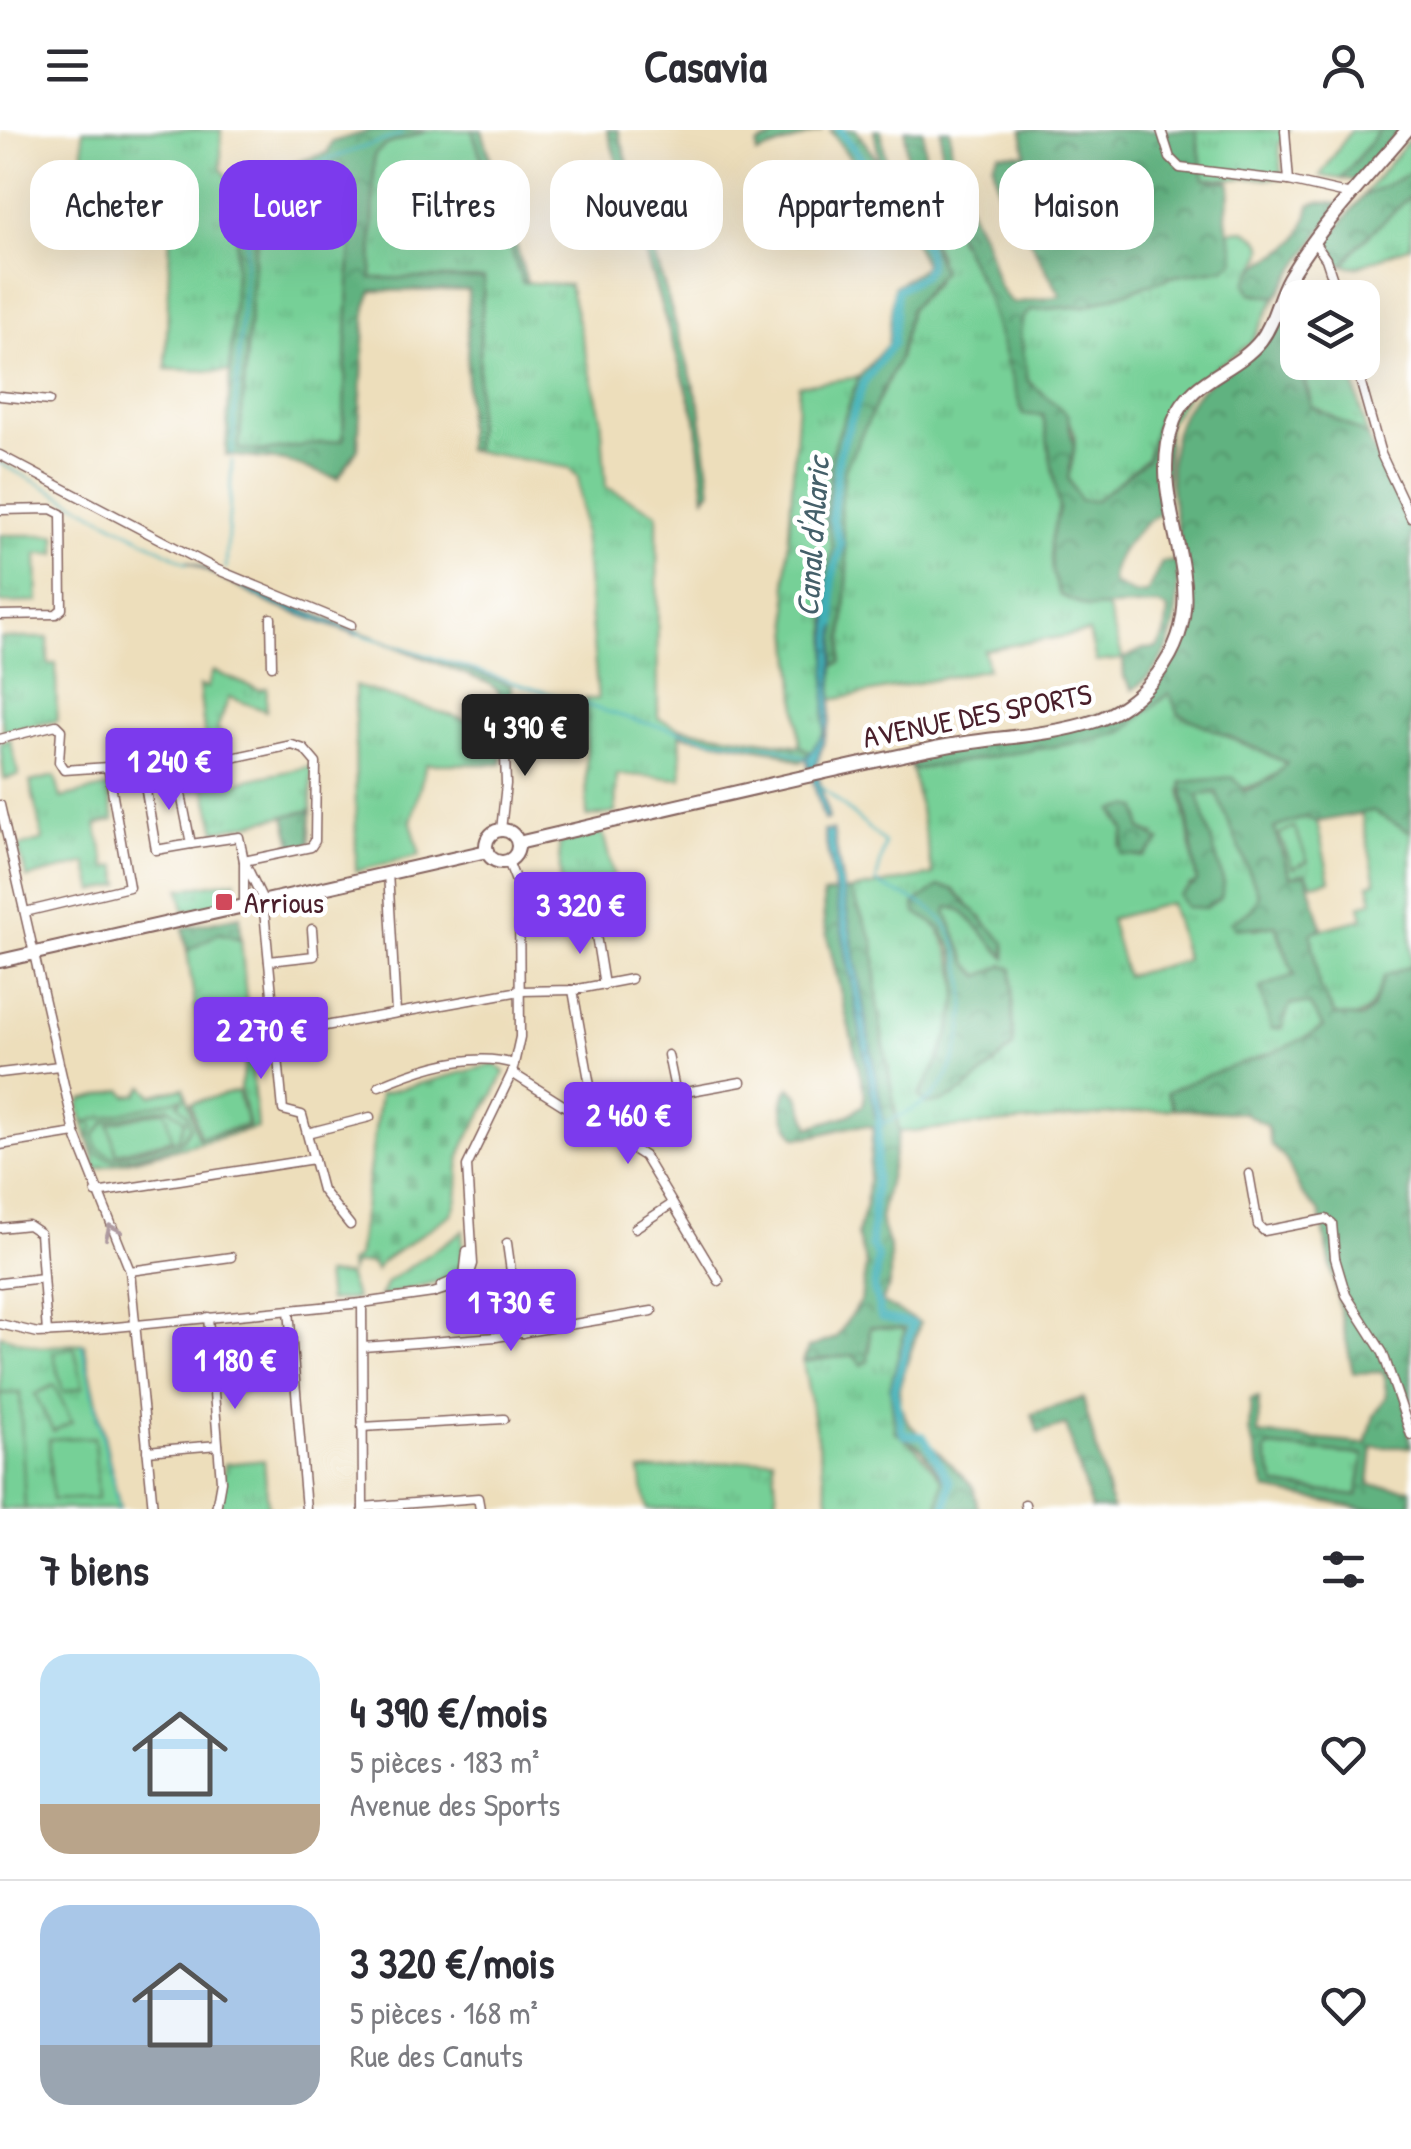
<!DOCTYPE html>
<html lang="fr">
<meta charset="utf-8">
<style>
:root{--surface:#fff;--page:#f7f7f7;--text:#2b2b33;--muted:#7c7c81;--line:#e1e1e2;--accent:#7c3aed}
body{margin:0;font-family:"Patrick Hand",sans-serif;background:var(--page);color:var(--text);height:100vh;display:flex;flex-direction:column;font-size:38px;white-space:nowrap}
*{box-sizing:border-box;margin:0}
p{font-size:32px;color:var(--muted)}
.icon{flex:none;width:55px;height:55px;fill:none;stroke:currentColor;stroke-width:2;stroke-linecap:round;stroke-linejoin:round}
.map{position:relative;height:1379px;overflow:hidden}
.side{display:flex;flex-direction:column;background:var(--surface);flex:1}
.side>*{flex:none}
.guide{position:absolute;left:30px;top:30px;width:1352px;height:90px;display:flex;gap:20px}
.fabs{position:absolute;left:1280px;top:150px;display:grid;gap:20px}
.fabs a{display:grid;place-items:center;width:100px;height:100px;border-radius:20px;background:var(--surface);box-shadow:0 10px 40px #0002;font-size:50px}
.price{position:absolute;translate:-50% -85px;padding:0 22px;border-radius:10px;background:var(--accent);color:#fff;font-size:32px;line-height:65px;filter:drop-shadow(0 2px 5px #0008)}
.price::after{content:'';position:absolute;left:50%;top:60px;width:30px;height:22px;margin-left:-15px;background:inherit;clip-path:polygon(0 0,100% 0,50% 100%)}
.price.selected{background:#222;color:#fff}
ul{padding:0;list-style:none}
li{display:flex;align-items:center;gap:30px;height:250px;padding:0 40px}
li+li{border-top:2px solid var(--line)}
li span{display:grid;place-items:center;flex:none;width:280px;height:200px;border-radius:30px;color:#555}
li>.icon{margin-inline-start:auto}
span .icon{width:120px;height:120px;fill:#fffc;stroke-width:1}
li b{font-size:42px}
h2{display:flex;justify-content:space-between;align-items:center;height:120px;padding:0 40px;font-size:42px}
.pill{padding:0 35px;border-radius:30px;background:var(--surface);box-shadow:0 10px 40px #0002;font-size:35px;line-height:90px}
.pill.selected{background:var(--accent);color:#fff}
header{display:flex;justify-content:space-between;align-items:center;height:130px;padding:0 40px;background:var(--surface);font-size:45px;font-weight:700}
.map>svg:first-child{display:block}
</style>
<header><svg class="icon" aria-label="menu" viewBox="0 0 24 24"><path d="M4 6h16M4 12h16M4 18h16"/></svg>Casavia<svg class="icon" aria-label="person" viewBox="0 0 24 24"><circle cx="12" cy="8" r="4"/><path d="M4 21q1-7 8-7t8 7"/></svg></header>
<div class="map">
<svg width="1411" height="1379" viewBox="0 0 1411 1379">
<defs>
<pattern id="grass-tufts" width="24" height="20" patternUnits="userSpaceOnUse" patternTransform="scale(2.5)"><rect width="24" height="20" fill="#76d097"/><path d="M3 7l-1-3M5 7V3M7 7l1-3M15 17l-1-3M17 17v-4M19 17l1-3" fill="none" stroke="#68b282"/></pattern>
<pattern id="forest-crowns" width="20" height="18" patternUnits="userSpaceOnUse" patternTransform="scale(2.5)"><rect width="20" height="18" fill="#60b280"/><path d="M2 6a3 3 0 1 1 6 0M12 15a3 3 0 1 1 6 0" fill="none" stroke="#519069"/></pattern>
<pattern id="cemetery-stones" width="16" height="16" patternUnits="userSpaceOnUse" patternTransform="scale(2.5)"><rect width="16" height="16" fill="#76d097"/><path d="M2 7V4a2 2 0 0 1 4 0v3zM10 15v-3a2 2 0 0 1 4 0v3z" fill="#68b282"/></pattern>
<pattern id="water-ripples" width="26" height="14" patternUnits="userSpaceOnUse" patternTransform="scale(2.5)"><rect width="26" height="14" fill="#3fb0b7"/><path d="M2 4q2-2 4 0t4 0M15 11q2-2 4 0t4 0" fill="none" stroke="#378f95"/></pattern>
</defs>
<rect width="100%" height="100%" fill="#fff"/>
<filter id="ink" filterUnits="userSpaceOnUse"><feTurbulence type="fractalNoise" baseFrequency=".01" numOctaves="2"/><feDisplacementMap in="SourceGraphic" scale="20" xChannelSelector="R" yChannelSelector="G"/><feConvolveMatrix kernelMatrix="1 2 1 2 8 2 1 2 1" color-interpolation-filters="sRGB"/></filter>
<filter id="wash" filterUnits="userSpaceOnUse"><feTurbulence type="fractalNoise" baseFrequency=".0048" numOctaves="4" result="noise"/><feDisplacementMap in="SourceGraphic" scale="40" xChannelSelector="R" yChannelSelector="G"/><feGaussianBlur stdDeviation="2.25" result="paint"/><feColorMatrix in="noise" values="0 0 0 0 0 0 0 0 0 0 0 0 0 0 0 0 0 1.4 0 .05"/><feComposite in="paint" operator="in"/></filter>
<g filter="url(#wash)">
<rect width="100%" height="100%" fill="#eddebb"/>
<!-- grass -->
<g fill="url(#grass-tufts)" stroke="#607861" stroke-width="2.5" fill-rule="evenodd">
<polygon points="83,0 221,0 221,39 229,48 248,47 238,82 230,242 166,239 171,64 83,61"/>
<polygon points="429,0 472,0 522,152 569,155 601,286 606,357 657,383 658,588 680,598 682,649 617,644 615,683 587,687 585,569 598,569 578,347 569,338 474,321 484,149 372,148 374,25 386,15"/>
<polygon points="1196,0 1289,0 1279,14 1282,48 1204,49"/>
<polygon points="1351,0 1380,0 1341,49 1320,46"/>
<polygon points="1411,7 1411,43 1362,67"/>
<polygon points="314,42 322,92 351,103 343,310 264,321 239,319 260,59"/>
<polygon points="1411,65 1411,116 1356,137 1344,135 1357,116"/>
<path d="M940 82 950 90 985 161 1023 284 1042 285C1051 313 1060 349 1059 379 1058 419 1044 419 1060 465L1089 478 1107 477 1123 529 1096 532 1089 502 984 520 988 539 832 570 834 536 841 532 848 440 840 381 845 338 899 228 910 179 935 153 939 127 921 85Z"/>
<path d="M1244 100C1281 116 1255 132 1246 153L1251 163 1276 167 1251 213 1196 251 1168 294 1158 290 1147 328 1095 372 1080 370 1068 348C1088 281 1061 292 1028 251L1020 203 1023 187 1032 180 1086 176 1175 146 1224 139 1235 130 1228 101Z"/>
<polygon points="1301,233 1349,233 1367,306 1312,276"/>
<polygon points="859,247 832,322 826,389 833,419 826,445 828,545 824,603 811,622 800,616 786,448 799,255"/>
<polygon points="0,405 56,405 56,424 37,424 38,472 0,473"/>
<polygon points="0,508 48,508 48,534 56,534 57,591 4,601 0,582"/>
<polygon points="213,541 259,560 267,558 266,581 229,567 217,599 222,603 216,622 206,619 199,556 207,558"/>
<path d="M355 556 489 597C501 607 502 620 501 634H426L411 692 420 725 356 741Z"/>
<path d="M1169 562 1179 584 1288 634C1255 665 1225 661 1181 659L1197 753 1188 756 1224 753 1197 665 1217 662 1259 766 1251 780 1231 792 1255 799 1275 795 1294 846 1260 858 1267 883 1290 874H1310L1323 897 1294 916 1181 956 1168 964 1174 979 899 1002 878 881 874 813 850 760 933 745 912 640 1122 602ZM1115 685H1140L1141 699 1154 704 1120 716 1125 700ZM932 765 982 787 1005 827 961 780 948 777 946 782 968 833 980 846 1003 836 919 966C968 887 973 846 920 769ZM1170 773 1186 830 1126 846 1110 789Z"/>
<polygon points="10,609 19,645 4,649 0,612"/>
<polygon points="312,636 311,680 216,701 205,659"/>
<polygon points="55,646 61,668 108,657 114,690 96,695 107,738 117,736 121,755 94,761 87,733 27,748 18,717 43,710 30,652"/>
<path d="M1372 681 1411 702V836L1384 846C1374 874 1369 894 1335 885L1319 857 1311 802 1363 789 1360 775 1373 771 1369 754 1376 752 1361 682Z"/>
<polygon points="1307,687 1317,692 1330,750 1312,754 1306,743 1291,747 1274,697"/>
<polygon points="603,703 617,760 561,769 559,713"/>
<polygon points="236,750 233,771 184,781 180,759"/>
<path d="M219 803 241 809 257 998 97 1039 79 977 82 970 122 960 128 966 138 964 144 956 152 965 184 958 198 1009 249 997 240 957 245 936 239 916 227 909 204 921 200 909 187 821ZM177 974 190 997 179 1014C150 1022 112 1042 90 1015L94 994Z"/>
<polygon points="164,977 179,981 185,990 178,1010 114,1027 97,1018 94,1006 106,991"/>
<polygon points="463,1101 461,1145 380,1167 387,1152"/>
<polygon points="325,1145 347,1145 356,1169 328,1171"/>
<path d="M896 1196 905 1199 890 1258 903 1308C922 1320 927 1335 943 1349L938 1379H830L803 1232 853 1225 862 1235 870 1220V1197Z"/>
<polygon points="0,1205 40,1217 84,1213 120,1379 0,1379"/>
<polygon points="1269,1317 1364,1325 1357,1367 1276,1355 1265,1322"/>
<polygon points="773,1328 778,1379 647,1379 640,1341"/>
<polygon points="264,1330 268,1379 219,1379 225,1334"/>
</g>
<!-- forest -->
<g fill="url(#forest-crowns)" stroke="#556856" stroke-width="2.5" fill-rule="evenodd">
<path d="M372 0H429L386 15 374 25 372 148H484L474 321 466 320 468 160 372 161 366 177 358 318 338 349 285 331 226 325 238 82 248 47 327 23 332 12ZM314 42 322 92 339 103 351 104 343 310 264 321 239 319 260 59Z"/>
<polygon points="472,0 482,0 527,152 522,152"/>
<polygon points="607,0 618,0 700,276 711,360 705,367 696,289"/>
<polygon points="789,0 824,0 757,24 757,15"/>
<path d="M830 0H856L880 34 874 0H881L887 35 902 59 908 51 905 0H923L928 59 937 71 943 67 941 0H950C951 41 963 68 982 104 994 127 991 156 1013 173L1061 166 1020 93 1003 82 993 34 999 23 1026 24 1022 0H1196L1204 49 1229 52C1233 64 1226 73 1226 86 1226 102 1236 115 1235 130L1224 139 1175 146 1086 176 1032 180 1023 187 1020 203 1028 251 1067 284 1074 317 1068 348 1080 370 1095 371 1147 329 1158 289 1168 294 1166 380C1141 393 1108 427 1113 454L1134 464 1147 463 1162 432 1178 431C1178 481 1179 529 1132 560L1124 547 1123 529 1143 519 1157 518 1165 505 1168 480 1158 475 1089 478 1060 465 1052 442 1050 413 1059 378 1043 285H1023L985 161 950 91 940 82 921 86 942 141 910 179 899 228 845 338 840 381 848 440 841 532 834 536 837 486H829L826 445 833 419 826 389 832 322 859 247 888 214 894 157 925 136 910 103 876 65Z"/>
<polygon points="1380,0 1399,0 1359,51 1341,49"/>
<polygon points="1411,43 1411,65 1357,116 1344,135 1340,134 1327,112 1362,67"/>
<path d="M1319 72 1340 74 1276 167 1251 163 1246 153C1263 114 1300 136 1310 75Z"/>
<path d="M1290 164 1300 167 1298 232 1312 276 1367 306 1411 397V702L1372 681 1317 692 1306 687 1274 698 1290 747 1306 743 1322 798 1311 803 1319 857 1335 885 1362 888 1372 879 1384 846 1411 836V1270L1405 1273 1411 1317H1373L1369 1355 1411 1359V1379H1364L1266 1360 1249 1301 1251 1269 1259 1267 1258 1304 1366 1314 1374 1286 1387 1266 1383 1242 1353 1243 1320 1083 1301 1063 1286 1030 1271 1015 1267 996 1244 983 1174 979 1167 963C1217 936 1275 929 1323 897L1309 874H1290L1282 898 1271 899 1260 858 1294 845 1276 795 1235 799 1231 792 1251 780 1259 765 1216 662 1198 665 1224 754 1221 768 1205 778 1186 777 1179 765 1197 752 1182 652 1233 647 1245 661 1272 649 1287 633 1179 584 1169 563 1122 602 1093 610 912 640 909 629 1133 577C1250 487 1139 391 1180 290 1196 250 1246 231 1273 199 1280 190 1285 175 1290 164ZM1269 1317 1364 1325 1357 1366 1276 1355 1265 1322Z"/>
<polygon points="356,501 511,555 513,581 504,580 498,561 488,553"/>
<polygon points="680,598 800,616 811,622 801,632 775,621 681,605"/>
<polygon points="218,638 222,655 188,662 187,645"/>
<polygon points="1129,676 1138,678 1141,699 1160,711 1144,727 1121,724 1125,700 1113,680"/>
<polygon points="311,680 310,713 293,718 285,686"/>
<path d="M939 756 953 759 1005 813 1006 828 961 780 948 777 946 783 968 833 980 846 1003 836 1012 839 1013 917C989 937 959 975 926 974L919 966C951 915 989 818 916 783L914 774Z"/>
<path d="M850 760 874 812 878 881 899 1002 880 1089 890 1120V1155L881 1172 920 1193 899 1258 900 1276 909 1294 973 1356 978 1379H938L943 1349 922 1319 895 1302 890 1258 905 1199 870 1197 868 1231 862 1235 853 1225 803 1232 808 1218 836 1208 861 1170 866 1135 857 1105 866 1074 873 997C848 991 823 1009 796 1007 785 992 776 972 790 957L799 966 810 997 849 985 863 975 865 964 824 793 823 764Z"/>
<polygon points="240,786 241,809 219,803 187,821 183,798"/>
<polygon points="1083,1268 1112,1379 1091,1379 1066,1295 1038,1303 1032,1284"/>
</g>
<!-- cemetery -->
<path fill="url(#cemetery-stones)" stroke="#607861" stroke-width="2.5" d="M495 934 504 942C494 971 473 993 462 1021 455 1041 463 1064 451 1084L380 1133 376 1141 370 1133 354 1134 350 1142 349 1133 357 1128 380 964Z"/>
<!-- garden -->
<g fill="#76d097" stroke="#607861" stroke-width="2.5" fill-rule="evenodd">
<polygon points="1294,697 1308,731 1293,738 1279,704"/>
<polygon points="238,961 247,995 200,1007 191,973"/>
<path d="M183 968 178 974 187 984 190 997 179 1014 114 1031 94 1022 89 1008 94 995 85 992ZM169 977 185 990 178 1010 114 1027 97 1018 94 1006 106 991Z"/>
<polygon points="165,980 172,1009 116,1023 109,994"/>
<polygon points="74,1217 83,1257 63,1262 53,1222"/>
<polygon points="253,1220 256,1260 220,1263 217,1223"/>
<polygon points="54,1255 72,1292 53,1301 35,1264"/>
<polygon points="20,1263 25,1379 0,1379 0,1264"/>
<polygon points="94,1307 98,1368 52,1370 49,1309"/>
</g>
<!-- water -->
<g fill="url(#water-ripples)" stroke="#446871" stroke-width="2.5">
<polygon points="187,431 356,501 356,505 273,475"/>
<polygon points="837,485 830,592 816,636 829,689 824,690 806,628 824,603 829,486"/>
<polygon points="833,700 884,993 881,999 877,997 824,701"/>
</g>
<g fill="none" stroke-linecap="round" stroke-linejoin="round">
<!-- stream -->
<g stroke="#3fb0b7" stroke-width="2.5">
<polyline points="232,324 251,56 402,4"/>
<polyline points="0,333 187,433"/>
<polyline points="226,438 232,331"/>
<polyline points="356,503 637,591 711,609 773,616 805,628"/>
<path d="M822 657 885 713 876 752C892 763 914 767 930 779 979 812 972 925 935 964 921 978 899 986 881 994"/>
<polyline points="82,1214 119,1379"/>
</g>
<!-- canal -->
<g stroke="#3fb0b7" stroke-width="8">
<path d="M834 493 832 449 841 415 832 388 839 325 864 252 893 213 897 160 924 145 929 134C926 97 894 78 873 54 868 48 867 39 863 32 857 21 847 11 840 0"/>
<polyline points="879,991 871,1115 878,1127 874,1159 881,1187 913,1194 894,1260 902,1301 905,1305 923,1306 950,1352 946,1379"/>
</g>
</g>
</g>
<g filter="url(#ink)">
<g fill="none" stroke-linecap="round" stroke-linejoin="round">
<defs>
<g id="minor">
<polyline points="1161,0 1170,28 1180,38 1289,51"/>
<polyline points="1285,0 1289,51 1351,65"/>
<polyline points="1314,112 1326,129 1339,168"/>
<polyline points="1355,232 1381,324 1411,388"/>
<polyline points="0,266 49,271"/>
<polyline points="0,325 218,440 351,495"/>
<polyline points="0,380 51,379 61,384 62,479 56,484 0,485"/>
<polyline points="271,488 272,536"/>
<polyline points="0,609 56,595 61,600 59,632 64,640 108,637 129,757 25,782"/>
<polyline points="177,644 144,649 156,720 191,714"/>
<polyline points="0,675 75,1003 130,1141 153,1379"/>
<polyline points="501,700 506,654 504,597"/>
<polyline points="244,731 311,717 315,711 316,633 304,619 292,615 181,639 177,644 191,714 239,707 244,731 263,770 283,980 302,985 322,1060 350,1095"/>
<polyline points="244,731 244,775"/>
<polyline points="388,742 396,883"/>
<polyline points="594,793 604,855"/>
<polyline points="269,831 314,826 312,799"/>
<polyline points="275,905 520,861 573,860 631,849"/>
<polyline points="668,925 676,964"/>
<polyline points="0,943 59,936"/>
<polyline points="512,943 644,1026 719,1151"/>
<path d="M379 956C418 939 473 921 514 934"/>
<polyline points="592,967 608,976 741,952"/>
<polyline points="572,977 592,967 573,860"/>
<polyline points="307,1003 370,987"/>
<polyline points="0,1015 75,1003"/>
<polyline points="1249,1044 1258,1095 1264,1101 1326,1089 1332,1093 1335,1128 1346,1165 1383,1223 1411,1305"/>
<polyline points="96,1063 314,1029"/>
<polyline points="0,1098 28,1095 40,1103 47,1203"/>
<polyline points="635,1098 672,1074"/>
<polyline points="507,1113 512,1149"/>
<polyline points="130,1141 231,1127"/>
<polyline points="463,1147 474,1155 512,1149 522,1203"/>
<polyline points="0,1153 43,1148"/>
<polyline points="441,1156 464,1146 467,1121"/>
<polyline points="362,1173 363,1379"/>
<polyline points="289,1180 306,1379"/>
<polyline points="208,1187 221,1351 216,1379"/>
<polyline points="0,1194 38,1203 75,1201 362,1173 433,1163 467,1152 473,1134 467,1036 512,943 520,907 519,759 508,731"/>
<polyline points="363,1217 496,1207 652,1181"/>
<polyline points="362,1297 504,1289"/>
<polyline points="147,1321 218,1315"/>
<polyline points="1025,1374 1026,1379"/>
<polyline points="363,1377 478,1368 480,1379"/>
</g>
<g id="primary">
<circle cx="502" cy="716" r="16"/>
<path d="M518 713C656 681 793 648 931 619 985 607 1044 608 1095 591 1116 584 1137 568 1151 552 1230 463 1140 383 1174 291 1191 247 1235 243 1261 210 1275 192 1278 167 1289 148 1321 94 1367 48 1407 0"/>
<polyline points="0,831 487,721"/>
</g>
</defs>
<!-- minor casing -->
<use href="#minor" stroke="#83625d" stroke-width="11"/>
<!-- primary casing -->
<use href="#primary" stroke="#83625d" stroke-width="16"/>
<!-- minor -->
<use href="#minor" stroke="#fff" stroke-width="8"/>
<!-- primary -->
<use href="#primary" stroke="#fff" stroke-width="12"/>
</g>
<!-- one-way arrows -->
<defs><path id="oneway-chevron" d="M-2-3.5L2.5 0L-2 3.5" fill="none" stroke-width="1.6" stroke-linecap="round" stroke-linejoin="round" transform="scale(2.5)"/></defs>
<use stroke="#ae9aa0" href="#oneway-chevron" transform="translate(112 1101) rotate(-114)"/>
</g>
<!-- markers -->
<rect fill="#d1495b" stroke="#fff" stroke-width="4" x="214" y="762" width="20" height="20" rx="5"/>
<g text-anchor="middle" dominant-baseline="central" stroke-width="9" stroke-linejoin="round" paint-order="stroke">
<!-- street labels -->
<g font-size="30" fill="#4a1f2b" stroke="#fff">
<text transform="translate(977 585) rotate(-11)">AVENUE DES SPORTS</text>
</g>
<!-- poi labels -->
<g font-size="30" fill="#4a1f2b" stroke="#fff" text-anchor="start">
<text x="244" y="772">Arrious</text>
</g>
<!-- water labels -->
<g font-size="32" font-style="italic" fill="#45606a" stroke="#fff">
<text transform="translate(812 407) rotate(-86)">Canal d'Alaric</text>
</g>
</g>
</svg>
<div class="fabs">
<a><svg class="icon" aria-label="layers" viewBox="0 0 24 24"><path d="M12 4l9 5-9 5-9-5zM3 14l9 5 9-5"/></svg></a>
</div>
<b class="price selected" style="left:525px;top:649px">4 390 €</b>
<b class="price" style="left:169px;top:683px">1 240 €</b>
<b class="price" style="left:580px;top:827px">3 320 €</b>
<b class="price" style="left:261px;top:952px">2 270 €</b>
<b class="price" style="left:628px;top:1037px">2 460 €</b>
<b class="price" style="left:511px;top:1224px">1 730 €</b>
<b class="price" style="left:235px;top:1282px">1 180 €</b>
<div class="guide">
<a class="pill">Acheter</a>
<a class="pill selected">Louer</a>
<a class="pill">Filtres</a>
<a class="pill">Nouveau</a>
<a class="pill">Appartement</a>
<a class="pill">Maison</a>
</div>
</div>
<section class="side">
<h2>7 biens<svg class="icon" aria-label="filters" viewBox="0 0 24 24"><path d="M4 7h16M4 17h16"/><circle cx="9" cy="7" r="2"/><circle cx="15" cy="17" r="2"/></svg></h2>
<ul>
<li><span style="background:linear-gradient(#bfe0f5 75%,#b9a48a 0)"><svg class="icon" aria-label="home" viewBox="0 0 24 24"><path d="M3 11l9-7 9 7M6 9v11h12V9"/></svg></span><div><b>4 390 €/mois</b><p>5 pièces · 183 m²</p><p>Avenue des Sports</p></div><svg class="icon" aria-label="heart" viewBox="0 0 24 24"><path d="M12 20l-8-8c-3-5 5-10 8-4 3-6 11-1 8 4z"/></svg></li>
<li><span style="background:linear-gradient(#a9c7e8 70%,#9aa5b1 0)"><svg class="icon" aria-label="home" viewBox="0 0 24 24"><path d="M3 11l9-7 9 7M6 9v11h12V9"/></svg></span><div><b>3 320 €/mois</b><p>5 pièces · 168 m²</p><p>Rue des Canuts</p></div><svg class="icon" aria-label="heart" viewBox="0 0 24 24"><path d="M12 20l-8-8c-3-5 5-10 8-4 3-6 11-1 8 4z"/></svg></li>
</ul>
</section>
